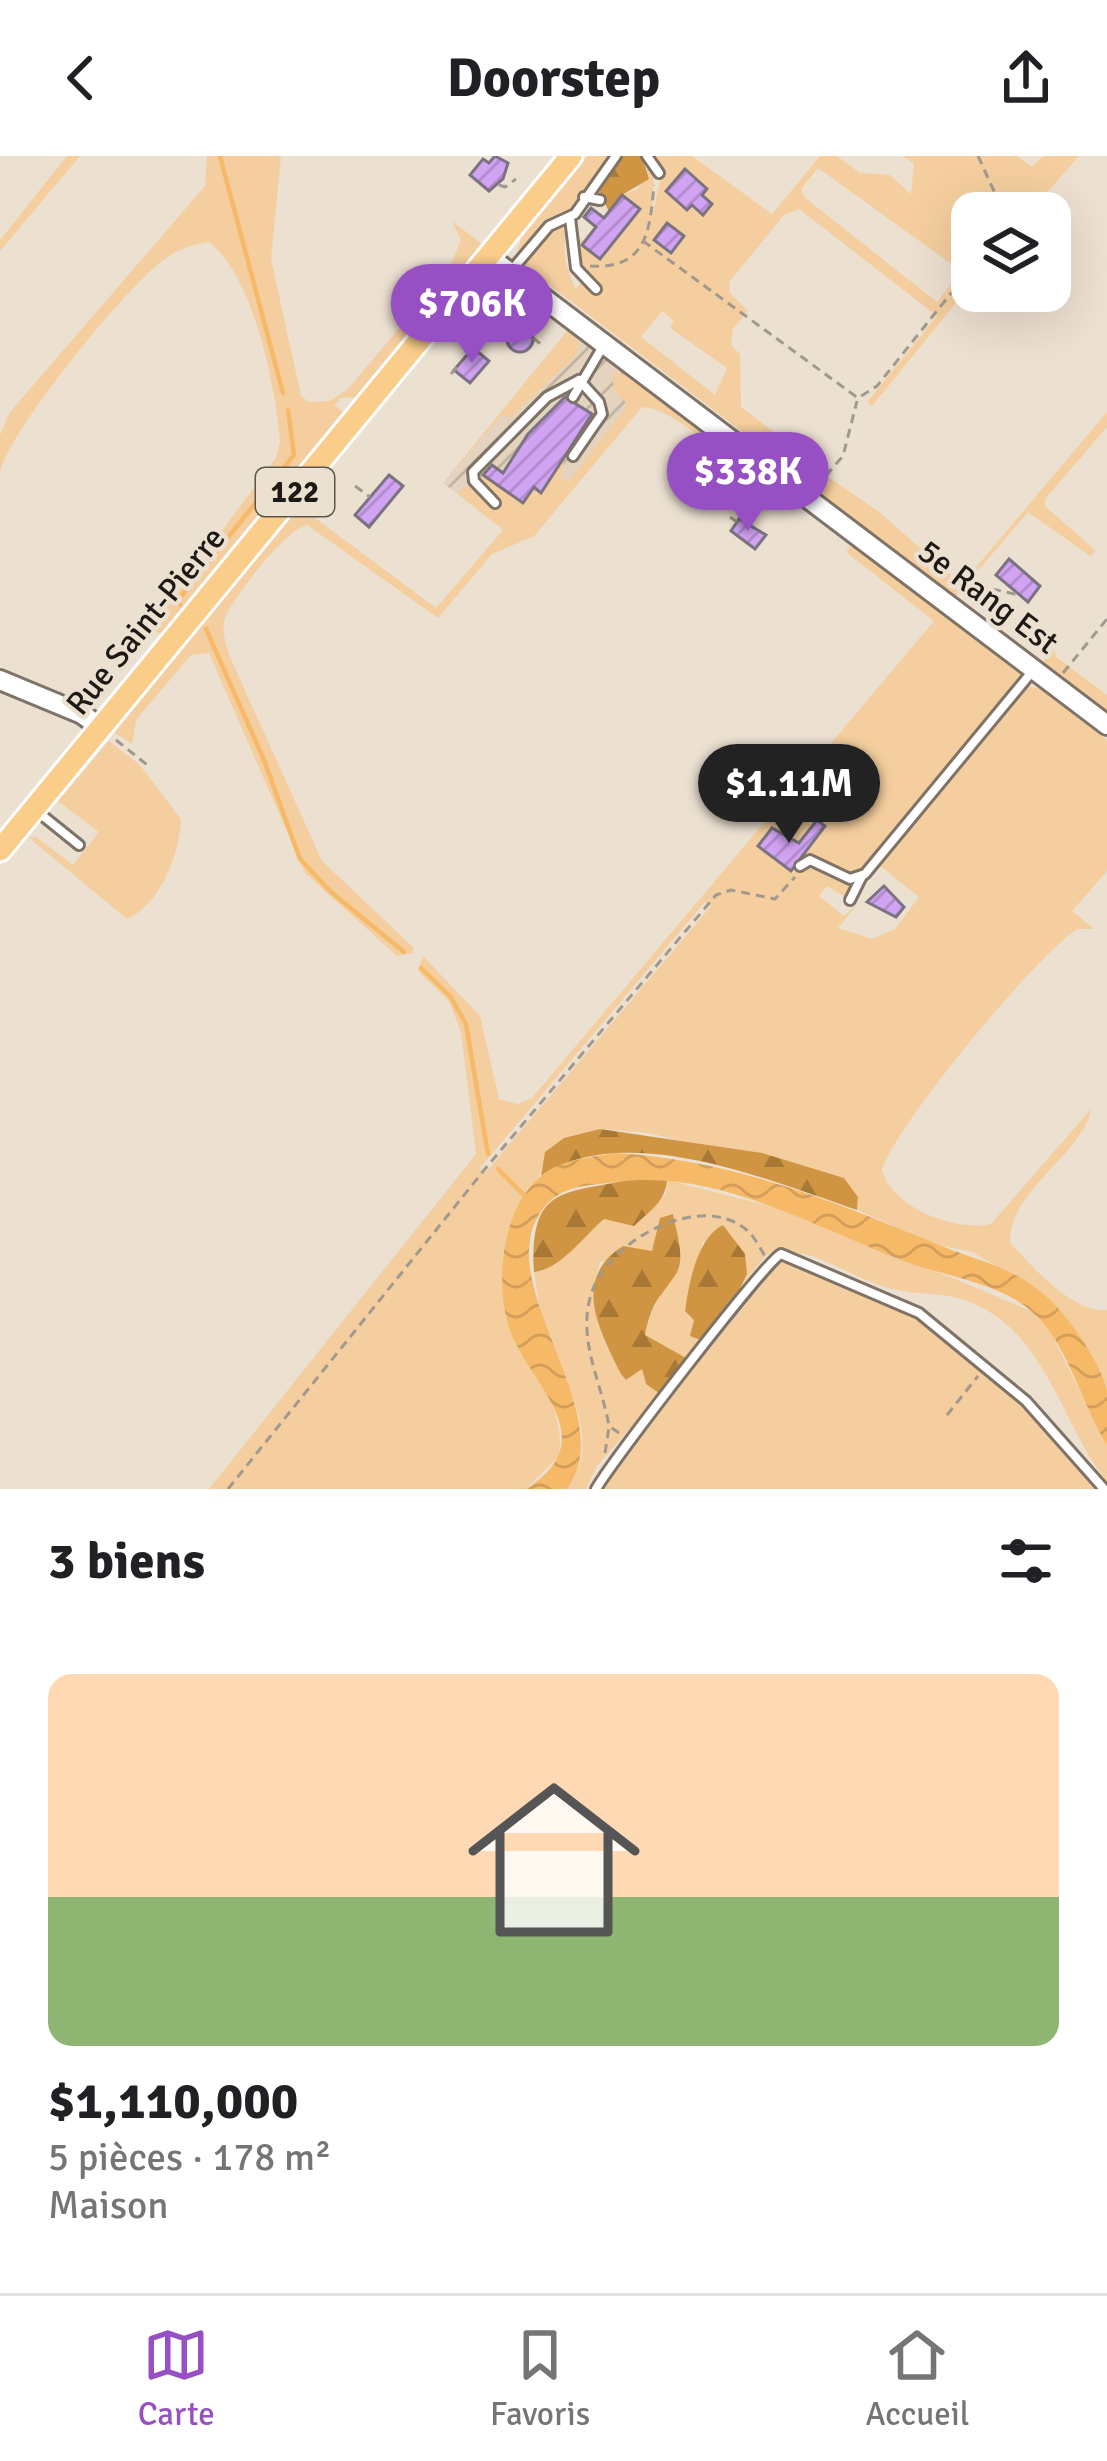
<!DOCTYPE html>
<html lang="fr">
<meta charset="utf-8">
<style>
:root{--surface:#fff;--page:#f2f2f2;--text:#202124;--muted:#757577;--line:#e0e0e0;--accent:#9750c4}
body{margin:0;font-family:Signika,sans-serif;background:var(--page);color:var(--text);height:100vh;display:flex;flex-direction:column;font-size:45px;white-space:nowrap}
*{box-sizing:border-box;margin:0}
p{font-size:39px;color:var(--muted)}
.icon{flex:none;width:66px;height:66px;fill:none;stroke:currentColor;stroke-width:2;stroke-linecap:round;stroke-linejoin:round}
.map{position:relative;height:1333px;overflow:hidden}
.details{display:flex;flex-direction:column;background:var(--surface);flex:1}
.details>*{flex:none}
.controls{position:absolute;left:951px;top:36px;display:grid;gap:24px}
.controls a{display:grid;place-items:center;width:120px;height:120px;border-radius:24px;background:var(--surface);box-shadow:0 12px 48px #0002;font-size:60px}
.price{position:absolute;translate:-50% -102px;padding:0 27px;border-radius:42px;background:var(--accent);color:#fff;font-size:39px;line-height:78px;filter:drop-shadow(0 3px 6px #0008)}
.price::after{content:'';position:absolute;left:50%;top:72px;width:36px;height:27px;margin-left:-18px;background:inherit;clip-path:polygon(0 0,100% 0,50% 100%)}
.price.current{background:#222;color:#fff}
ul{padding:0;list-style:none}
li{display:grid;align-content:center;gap:24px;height:636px;padding:0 48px}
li+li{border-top:3px solid var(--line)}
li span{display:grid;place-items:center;height:372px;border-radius:24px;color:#555}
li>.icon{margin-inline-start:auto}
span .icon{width:216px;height:216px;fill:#fffc;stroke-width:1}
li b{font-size:51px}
h2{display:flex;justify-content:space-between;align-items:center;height:144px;padding:0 48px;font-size:51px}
header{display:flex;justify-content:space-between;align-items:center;height:156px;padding:0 48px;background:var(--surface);font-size:54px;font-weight:700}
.menu{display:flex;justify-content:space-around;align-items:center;height:168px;border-top:3px solid var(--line);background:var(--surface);font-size:33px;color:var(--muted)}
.menu a{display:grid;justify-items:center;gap:6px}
.menu .current{color:var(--accent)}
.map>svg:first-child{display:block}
</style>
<header><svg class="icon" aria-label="back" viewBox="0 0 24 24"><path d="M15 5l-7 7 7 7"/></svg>Doorstep<svg class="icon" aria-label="share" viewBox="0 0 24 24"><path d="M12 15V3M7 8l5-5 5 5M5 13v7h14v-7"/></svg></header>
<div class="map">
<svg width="1107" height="1333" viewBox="0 0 1107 1333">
<defs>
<pattern id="industrial-furrows" width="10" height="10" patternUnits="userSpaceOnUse" patternTransform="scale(3)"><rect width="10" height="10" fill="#e4d3be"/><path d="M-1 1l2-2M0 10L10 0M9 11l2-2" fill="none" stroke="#c3b5a2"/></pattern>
<pattern id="forest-firs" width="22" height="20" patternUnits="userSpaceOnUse" patternTransform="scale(3)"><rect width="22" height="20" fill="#d09542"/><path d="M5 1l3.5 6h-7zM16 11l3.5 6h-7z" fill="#a87936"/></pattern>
<pattern id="water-waves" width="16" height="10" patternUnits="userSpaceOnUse" patternTransform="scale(3)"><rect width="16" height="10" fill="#f6b968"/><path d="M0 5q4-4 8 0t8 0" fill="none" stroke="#d29e59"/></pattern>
<pattern id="building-hatch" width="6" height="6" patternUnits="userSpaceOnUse" patternTransform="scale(3)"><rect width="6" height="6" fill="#d1a3f3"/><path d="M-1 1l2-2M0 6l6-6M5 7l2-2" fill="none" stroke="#b38ccf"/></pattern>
</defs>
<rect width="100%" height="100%" fill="#ece0d1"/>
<!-- industrial -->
<polygon fill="url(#industrial-furrows)" points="568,174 651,237 534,380 503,373 443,327"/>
<!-- grass -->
<g fill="#f4ce9e" fill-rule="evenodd">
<polygon points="67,0 80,0 0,95 0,84"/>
<path d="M207 0H281L271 103 301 240 309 246 330 245 348 233 449 113 461 84 452 65 483 89 356 241 340 242 335 250 345 257 162 478 149 473 276 302 280 286C276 231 253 119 209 86 194 88 179 93 166 102 129 127 7 277 0 317V279L10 256 205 30Z"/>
<path d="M587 0H611C576 40 548 79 576 133L588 118 573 90 575 77 601 103 640 53 622 39 638 33 648 12 643 2 654 14 652 63 662 14 651 0H692L772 58 820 0H837L860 17 890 19 911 38 914 8 903 0H1017L1032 11 1043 0H1079L1029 57H972V127L872 250 867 246 937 160 799 53 784 59 730 125 729 136 748 155 733 173 731 189 740 198 741 251 822 313 811 328 522 108 555 71 549 66 517 98 521 82ZM818 12 961 115 937 146 804 41 801 33ZM685 14 707 32 702 39 712 49 703 58 692 49 687 54 666 35ZM662 155 674 165 670 172 727 212 715 239 641 181Z"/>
<polygon points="568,174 579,184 577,198 510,262 502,259 443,327"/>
<path d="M612 215 626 219 749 311 737 326C729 299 669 251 642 251L534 380 492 398 438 462 307 369C288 371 231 443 225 463 221 476 226 488 230 501L322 705 413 791V797L397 800 305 717 209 497 191 499 136 564 132 588 114 576 299 350 436 452 503 374 458 338 470 327 495 350 479 325 482 318 496 327 541 336 564 302 561 322 569 325 628 249 614 233Z"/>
<polygon points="1107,256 1107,271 1046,342 1045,350 1096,395 1090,400 1028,356 956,440 819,336 828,321 878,355 958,425 967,422"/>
<path d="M852 389 1021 518 864 716 848 717 802 700 812 688 804 681 799 687 788 679 772 699 838 722 854 733 847 742 827 730 819 740 844 760 857 749 838 772 872 783 895 773 919 741 879 709 1028 530 1041 533 1107 584V715L1072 755 1094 773H1077C1035 801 897 967 882 1014 892 1052 956 1076 991 1068L1092 952C1080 1002 1009 1033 1010 1087 1033 1111 1072 1157 1107 1154V1234L1072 1172 1042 1137 972 1096 938 1089 857 1054 858 1041 843 1022 648 977 600 973 546 996C538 1039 504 1081 503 1127 501 1194 569 1233 559 1300L526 1333H209L476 998 461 876 449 845 418 815 423 800 480 860 499 943 518 948 532 942 934 465 846 396ZM705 746 711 750 485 1017 480 1012Z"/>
<polygon points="1054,493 1056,501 1107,539 1107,554 1043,506"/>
<path d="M109 585 139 608 181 663C180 697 160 749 127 763L28 681H36L73 709 99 676 58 645Z"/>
<path d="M667 1024 798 1057 1031 1155 1050 1175 1107 1289V1326C1060 1266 1047 1177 970 1146 941 1134 908 1142 871 1126 840 1114 799 1086 767 1098L741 1130C751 1109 746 1102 733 1086L703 1085 689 1133 703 1185 688 1203 645 1180C658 1118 689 1127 673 1058L652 1095 600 1106C587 1155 599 1182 627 1223L642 1213 646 1228 660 1238 597 1310 586 1333H567C602 1286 569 1236 551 1190 541 1166 538 1141 534 1116 560 1114 584 1080 604 1063L635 1069 666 1038Z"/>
<path d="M787 1106C911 1133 1018 1238 1096 1333H603L619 1303 779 1108Z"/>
</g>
<!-- forest -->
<g fill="url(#forest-firs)">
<polygon points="622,0 642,0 649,23 622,39 609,56 597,30"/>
<path d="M600 973 762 997 844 1022 858 1041 857 1054C771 1025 626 963 541 1020L545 996 564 982Z"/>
<path d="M636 1022 667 1024C666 1045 649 1056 634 1070L604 1063C584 1080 560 1114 534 1116 529 1025 568 1039 636 1022Z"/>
<path d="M673 1058C676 1075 686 1102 676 1118 658 1145 653 1142 645 1179L688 1203 660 1238 646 1228 642 1213 626 1224 621 1218C599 1174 571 1123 623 1090L652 1095 660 1062Z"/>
<path d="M723 1069 745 1098 747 1118 733 1147 703 1185 690 1180 694 1164 685 1155C689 1127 697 1082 723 1069Z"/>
</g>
<!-- water -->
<path fill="url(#water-waves)" d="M614 997C728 1003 828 1043 932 1086 977 1106 1016 1109 1054 1148 1073 1167 1100 1207 1107 1234 1107 1250 1107 1273 1107 1289 1082 1249 1067 1185 1031 1155 998 1126 943 1120 904 1105 811 1070 718 1013 616 1026 589 1030 561 1028 542 1054 488 1128 623 1258 567 1333H526C606 1282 530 1230 510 1174 493 1125 502 1042 551 1013 570 1003 593 1001 614 997Z"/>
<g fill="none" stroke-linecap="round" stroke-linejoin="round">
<!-- stream -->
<g stroke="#f6b968" stroke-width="4.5">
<polyline points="220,0 283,237"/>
<polyline points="180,449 178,444 294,299 288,254"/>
<polyline points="206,473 264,604 300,703 331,736 404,796"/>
<polyline points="421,812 450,840 466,868 488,998"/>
<polyline points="498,1013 528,1043"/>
</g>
</g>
<!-- building -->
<g fill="url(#building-hatch)" stroke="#7b7381" stroke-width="3">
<polygon points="495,0 508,7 503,23 489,35 470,19 483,3 489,7"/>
<polygon points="685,13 707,33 702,39 712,48 703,59 692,49 687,54 666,35"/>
<polygon points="622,39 640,53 600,103 582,89 596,71 584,61 591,52 604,62"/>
<polygon points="667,67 684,80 671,97 654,84"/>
<circle cx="520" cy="183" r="13"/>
<polygon points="473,192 489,205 470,227 454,214"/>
<polygon points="565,241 592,258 541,337 534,331 523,347 483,319 492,309 503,317 528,278"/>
<polygon points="389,319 403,330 369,371 355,359"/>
<polygon points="739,363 766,379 755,393 731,375"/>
<polygon points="1009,403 1040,430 1028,446 996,419"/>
<polygon points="817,664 825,670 791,715 758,690 772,672 799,687"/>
<polygon points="884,730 904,751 896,761 867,746"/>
</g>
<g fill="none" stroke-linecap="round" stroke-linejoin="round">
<defs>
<g id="service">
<polyline points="647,0 659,17"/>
<polyline points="584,41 600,44"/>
<polyline points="570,62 576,112 596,133"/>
<polyline points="510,116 549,70 575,58 616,0"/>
<polyline points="573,241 602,192"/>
<polyline points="573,300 602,258 599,246 579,224"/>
<polyline points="495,347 474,325 473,316 547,241 579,224"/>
<polyline points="38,656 79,689"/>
<polyline points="800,710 810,704 850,723 865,718 1031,517"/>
<polyline points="850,744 862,720"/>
<path d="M596 1333C612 1305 765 1106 781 1098L919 1157 1026 1245 1104 1333"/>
</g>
<g id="tertiary">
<polyline points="488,100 1107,569"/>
<polyline points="0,524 82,558 101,572"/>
</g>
<polyline id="primary" points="0,694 571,0"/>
</defs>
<!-- service casing -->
<use href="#service" stroke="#7e7366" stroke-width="14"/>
<!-- tertiary casing -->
<use href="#tertiary" stroke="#7e7366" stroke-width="24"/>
<!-- primary casing -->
<use href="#primary" stroke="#fff" stroke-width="27"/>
<!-- path -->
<g stroke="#a2998e" stroke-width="3" stroke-dasharray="9 6" stroke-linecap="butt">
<polyline points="978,0 1004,57"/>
<polyline points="499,29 505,31 516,23"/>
<polyline points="643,85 858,242 877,230 972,111"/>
<path d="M590 110C647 114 650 74 654 29"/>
<polyline points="533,182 542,189"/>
<polyline points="451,218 461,206"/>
<polyline points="355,330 370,341"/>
<polyline points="816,331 843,300 857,245"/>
<polyline points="730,361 737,366"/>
<polyline points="992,433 1019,439"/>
<polyline points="1063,517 1107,463"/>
<polyline points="116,584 151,612"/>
<polyline points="947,1259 978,1220"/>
<path d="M619 1277 609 1270C601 1224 575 1180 593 1133 611 1084 703 1033 749 1076 755 1082 760 1092 765 1100"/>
<polyline points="605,1297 609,1271"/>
<polyline points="228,1333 485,1013 716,739 731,734 775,743 795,721"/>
</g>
<!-- service -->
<use href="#service" stroke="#fff" stroke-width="8"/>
<!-- tertiary -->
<use href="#tertiary" stroke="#fff" stroke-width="18"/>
<!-- primary -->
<use href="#primary" stroke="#facd8b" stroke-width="21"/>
</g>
<g text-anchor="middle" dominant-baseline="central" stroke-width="9" stroke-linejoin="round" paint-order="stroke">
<!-- shield labels -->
<rect fill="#ece0d1" stroke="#5b554d" stroke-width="3" x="256" y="312" width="78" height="48" rx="9"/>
<g font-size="30" font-weight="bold" fill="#1d1914">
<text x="295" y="336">122</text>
</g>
<!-- street labels -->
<g font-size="33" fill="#1d1914" stroke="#ece0d1">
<text transform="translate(988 441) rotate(37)">5e Rang Est</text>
<text transform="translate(146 465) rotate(-51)">Rue Saint-Pierre</text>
</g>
</g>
</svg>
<div class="controls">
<a><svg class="icon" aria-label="layers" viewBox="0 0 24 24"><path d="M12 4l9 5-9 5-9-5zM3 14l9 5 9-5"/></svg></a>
</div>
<b class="price" style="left:472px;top:210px">$706K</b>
<b class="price" style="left:748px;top:378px">$338K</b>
<b class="price current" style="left:789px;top:690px">$1.11M</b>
</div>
<section class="details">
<h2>3 biens<svg class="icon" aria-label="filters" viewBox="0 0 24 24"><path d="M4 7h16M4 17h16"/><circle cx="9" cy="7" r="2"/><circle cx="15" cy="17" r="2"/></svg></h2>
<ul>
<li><span style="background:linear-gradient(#ffd9b3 60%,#8fb573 0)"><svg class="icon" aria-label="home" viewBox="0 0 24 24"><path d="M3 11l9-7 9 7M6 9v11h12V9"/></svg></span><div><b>$1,110,000</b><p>5 pièces · 178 m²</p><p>Maison</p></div></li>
</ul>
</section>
<nav class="menu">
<a class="current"><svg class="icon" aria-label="map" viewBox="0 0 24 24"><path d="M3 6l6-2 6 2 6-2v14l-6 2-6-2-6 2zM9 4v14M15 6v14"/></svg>Carte</a>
<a><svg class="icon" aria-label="saved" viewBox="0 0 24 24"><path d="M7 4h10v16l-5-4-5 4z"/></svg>Favoris</a>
<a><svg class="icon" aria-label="home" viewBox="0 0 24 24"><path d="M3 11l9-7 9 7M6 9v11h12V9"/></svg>Accueil</a>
</nav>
